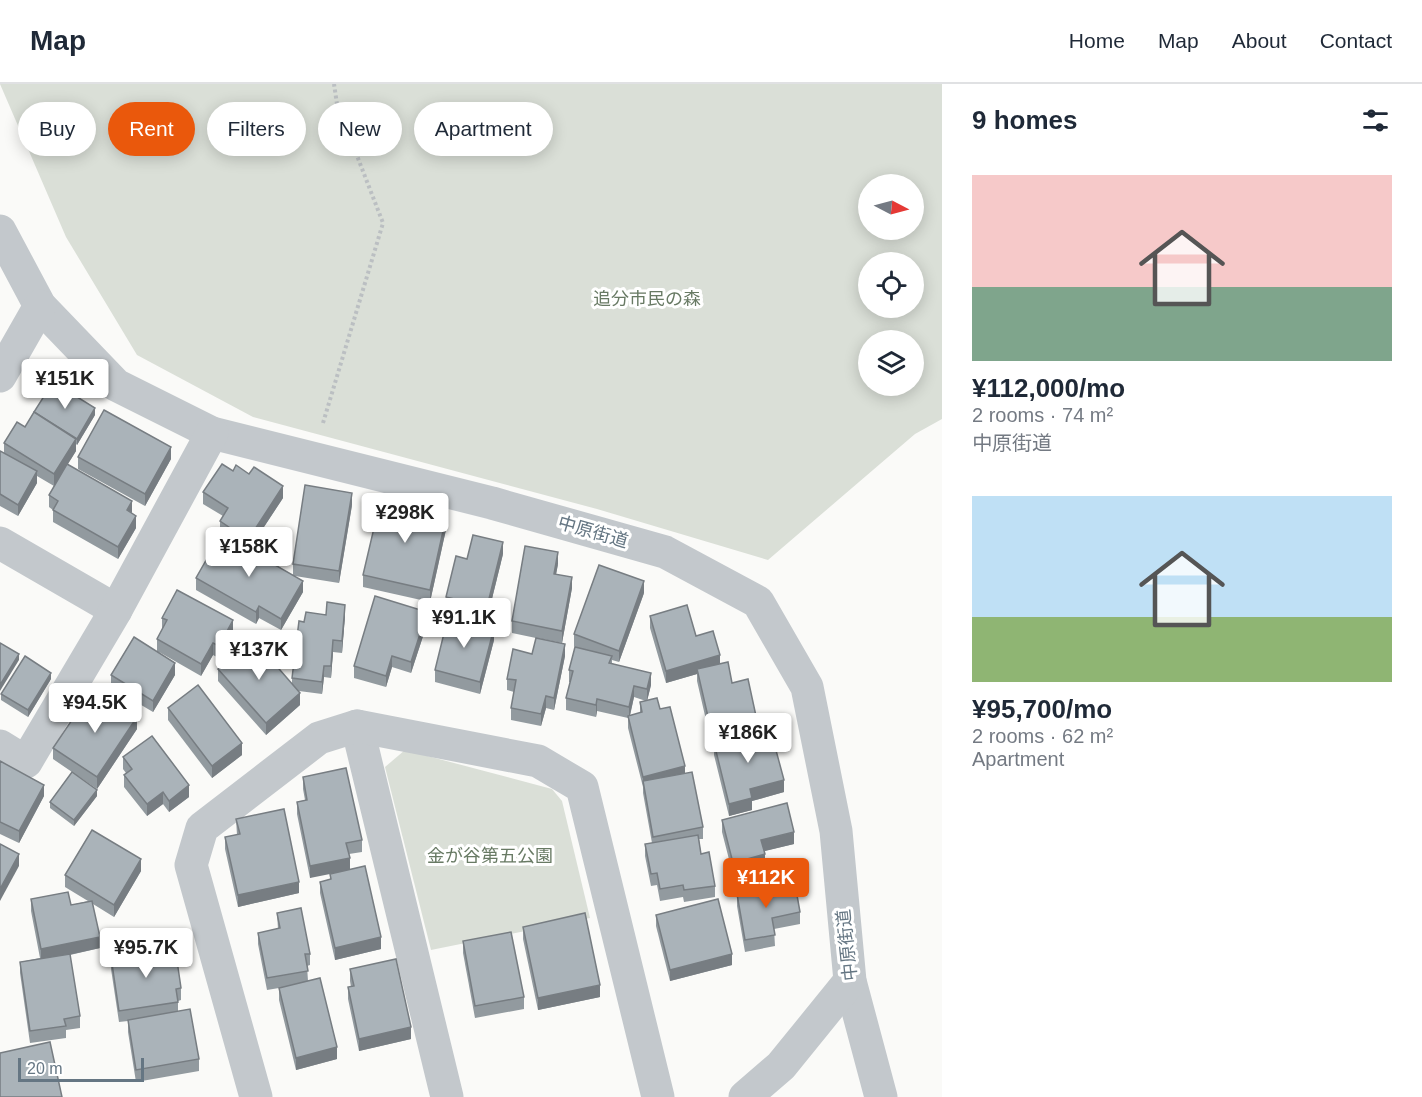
<!DOCTYPE html>
<meta charset="utf-8">
<style>
:root{--surface:#fff;--page:#f6f6f7;--text:#1f2937;--muted:#747a83;--line:#e0e1e3;--accent:#ea580c}
body{margin:0;font-family:Arial,"Noto Sans JP",sans-serif;background:var(--page);color:var(--text);height:100vh;display:flex;flex-direction:column;font-size:22px;white-space:nowrap}
*{box-sizing:border-box;margin:0}
p{font-size:20px;color:var(--muted)}
.icon{flex:none;width:33px;height:33px;fill:none;stroke:currentColor;stroke-width:2;stroke-linecap:round;stroke-linejoin:round}
.map{position:relative;flex:1;overflow:hidden}
.sheet{display:flex;flex-direction:column;background:var(--surface);width:480px}
.sheet>*{flex:none}
.banner{position:absolute;left:18px;top:18px;width:570px;height:54px;display:flex;gap:12px}
.needle{width:39px;rotate:96deg}
.buttons{position:absolute;left:858px;top:90px;display:grid;gap:12px}
.buttons a{display:grid;place-items:center;width:66px;height:66px;border-radius:50%;background:var(--surface);box-shadow:0 3px 15px #0003;font-size:30px}
.scale{position:absolute;left:18px;bottom:15px;width:126px;box-sizing:border-box;padding-left:6px;border:3px solid #657683;border-top:0;font-size:16px;line-height:21px;white-space:nowrap;color:#657683;-webkit-text-stroke:4px #fff;paint-order:stroke}
.price{position:absolute;translate:-50% -51px;padding:0 14px;border-radius:6px;background:#fff;color:#222;font-size:20px;line-height:39px;filter:drop-shadow(0 2px 3px #0008)}
.price::after{content:'';position:absolute;left:50%;top:36px;width:18px;height:14px;margin-left:-9px;background:inherit;clip-path:polygon(0 0,100% 0,50% 100%)}
.price.active{background:var(--accent);color:#fff}
ul{padding:0;list-style:none}
li{display:grid;align-content:center;gap:12px;height:318px;padding:0 30px}
li span{display:grid;place-items:center;height:186px;border-radius:0px;color:#555}
li>.icon{margin-inline-start:auto}
span .icon{width:108px;height:108px;fill:#fffc;stroke-width:1}
li b{font-size:26px}
h2{display:flex;justify-content:space-between;align-items:center;height:72px;padding:0 30px;font-size:26px}
.tag{padding:0 21px;border-radius:27px;background:var(--surface);box-shadow:0 3px 15px #0003;font-size:21px;line-height:54px}
.tag.active{background:var(--accent);color:#fff}
header{display:flex;align-items:center;gap:36px;box-sizing:border-box;height:84px;padding:0 30px;background:var(--surface);border-bottom:2px solid var(--line)}
header strong{font-size:28px}
nav{display:flex;gap:33px;margin-inline-start:auto;font-size:21px}
main{display:flex;flex:1;min-height:0}
.map>svg:first-child{display:block}
</style>
<header>
<strong>Map</strong>
<nav><a>Home</a><a>Map</a><a>About</a><a>Contact</a></nav>
</header>
<main>
<div class="map">
<svg width="942" height="1013" viewBox="0 0 942 1013">
<rect width="100%" height="100%" fill="#fafaf8"/>
<!-- green -->
<g fill="#dadfd7" fill-rule="evenodd">
<path d="M0 0H942V335L915 350 768 476 597 425 253 333 137 271 66 153ZM868 100H914V146H868ZM868 178H914V224H868ZM868 256H914V302H868Z"/>
<polygon points="405,666 552,705 562,717 590,834 431,866 385,683"/>
</g>
<g fill="none" stroke-linecap="round" stroke-linejoin="round">
<!-- path -->
<polyline stroke="#bbbfc2" stroke-width="4" stroke-dasharray="3 3" stroke-linecap="butt" points="323,339 383,139 337,20 334,0"/>
<!-- minor -->
<g stroke="#c3c8cc" stroke-width="33">
<polyline points="0,147 40,222 116,301 212,349 492,419 665,468 758,518 807,603 836,747 850,897 881,1013"/>
<polyline points="0,292 40,222"/>
<polyline points="0,459 116,526"/>
<polyline points="357,642 447,1013"/>
<polyline points="0,662 26,678 116,526 212,349"/>
<polyline points="256,1013 191,781 202,744 319,654 357,642 538,677 582,703 658,1013"/>
<polyline points="745,1013 781,982 850,897"/>
</g>
</g>
<!-- wall -->
<g fill="#929a9f" fill-rule="evenodd">
<polygon points="95,331 77,361 76,360 76,367 68,380 132,429 136,444 118,475 53,438 53,426 49,423 49,411 54,402 37,392 37,399 18,432 0,422 0,367 4,369 4,359 25,343"/>
<polygon points="78,373 171,375 145,422 78,385"/>
<polygon points="233,387 249,390 283,414 249,466 293,491 293,480 352,421 339,499 295,492 303,508 281,546 259,534 256,540 196,506 196,494 226,452 220,448 220,437 223,432 203,420 203,408"/>
<polygon points="447,441 430,518 363,503 363,491"/>
<polygon points="503,470 487,535 446,525 446,513"/>
<polygon points="558,480 556,490 572,504 562,559 537,554 565,572 554,626 546,624 541,642 511,636 511,624 514,608 507,606 507,595 532,570 536,554 512,549 512,537"/>
<path d="M644 509 619 578 612 576V579L651 601 647 617 660 625 685 690 703 743V755H699L701 770 715 802V813L684 818 683 813 660 817 657 801 651 802 645 772V760L652 759 643 709V703L628 644V634L597 627 596 633 566 626V614L570 598H569V586L575 563 574 562V550ZM634 613 646 617 640 618V629L630 632Z"/>
<polygon points="345,532 342,569 333,568 331,594 324,593 322,610 299,607 300,621 266,651 218,597 218,585 292,600 292,594 304,538"/>
<polygon points="650,532 696,552 720,580 732,599 756,643 742,647 742,652 784,708 752,717 752,726 729,732 714,671 714,661 712,662 697,597 697,590 666,599 650,544"/>
<polygon points="162,534 233,548 219,574 213,571 201,592 159,568 175,591 153,628 111,603 111,591 157,567 157,555 162,546"/>
<polygon points="427,540 411,589 392,583 386,603 354,594 354,582"/>
<polygon points="494,556 480,610 435,598 435,586"/>
<polygon points="51,595 28,633 1,616 1,610"/>
<polygon points="168,624 242,671 212,694 168,636"/>
<polygon points="88,625 137,645 97,705 78,692 97,712 74,742 50,724 50,718 72,688 53,675 53,664"/>
<polygon points="123,673 189,713 169,728 163,720 147,732 124,703 124,691 126,689 123,685"/>
<polygon points="0,677 44,712 19,759 0,750"/>
<polygon points="303,693 362,756 362,768 349,770 310,794 297,730 297,718 305,716 303,705"/>
<polygon points="236,735 299,809 238,823 225,765 225,753 237,751"/>
<polygon points="722,736 794,760 764,767 765,782 733,791 722,748"/>
<polygon points="141,787 114,833 93,820 100,864 70,871 80,932 80,944 66,946 66,954 30,959 20,889 20,878 40,874 31,827 31,815 71,821 88,817 65,803 65,791"/>
<polygon points="330,790 381,865 335,876 320,809 320,798 330,795"/>
<polygon points="737,810 800,828 800,840 774,845 775,862 745,868 737,822"/>
<polygon points="277,829 310,870 310,881 307,882 308,897 337,975 296,986 279,916 279,904 267,906 258,860 258,849 278,845"/>
<polygon points="656,831 732,881 670,897 656,842"/>
<polygon points="523,843 600,913 538,926 523,855"/>
<polygon points="463,857 524,913 524,925 475,934 463,869"/>
<polygon points="111,873 181,904 181,916 178,917 178,928 199,975 199,987 136,998 128,948 128,937 119,938 111,885"/>
<polygon points="350,885 411,955 359,967 348,915 348,903 351,903 350,897"/>
</g>
<!-- shaded-wall -->
<g fill="#777d82">
<polygon points="95,324 95,331 77,361 77,355"/>
<polygon points="76,355 76,367 54,402 54,390"/>
<polygon points="171,363 171,375 145,422 145,410"/>
<polygon points="37,387 37,399 18,432 18,421"/>
<polygon points="283,402 283,414 248,467 248,456"/>
<polygon points="352,409 352,421 339,499 339,487"/>
<polygon points="132,417 132,429 127,426"/>
<polygon points="447,429 447,441 430,518 430,506"/>
<polygon points="136,432 136,444 118,475 118,463"/>
<polygon points="503,458 503,470 487,535 487,523"/>
<polygon points="558,468 558,480 554,501 554,490"/>
<polygon points="572,493 572,504 562,559 562,547"/>
<polygon points="303,497 303,508 281,546 281,535"/>
<polygon points="644,497 644,509 619,578 619,567"/>
<polygon points="345,521 345,532 342,569 342,557"/>
<polygon points="259,522 259,534 256,540 256,528"/>
<polygon points="427,528 427,540 411,589 411,578"/>
<polygon points="233,536 233,548 219,574 219,562"/>
<polygon points="494,544 494,556 480,610 480,598"/>
<polygon points="333,556 333,568 331,594 331,582"/>
<polygon points="213,559 213,571 201,592 201,580"/>
<polygon points="565,560 565,572 554,626 554,614"/>
<polygon points="19,570 19,576 0,607 0,601"/>
<polygon points="720,571 720,583 697,585 697,590 666,599 666,587"/>
<polygon points="392,572 392,583 386,603 386,592"/>
<polygon points="175,579 175,591 153,628 153,617"/>
<polygon points="324,582 324,593 322,610 322,598"/>
<polygon points="51,589 51,595 28,633 28,626"/>
<polygon points="651,589 651,601 647,617 647,605"/>
<polygon points="634,602 634,613 629,635 629,623"/>
<polygon points="300,609 300,621 266,651 266,639"/>
<polygon points="546,612 546,624 541,642 541,630"/>
<polygon points="597,615 597,627 596,633 596,621"/>
<polygon points="756,632 756,643 742,647 742,655 712,662 712,650 741,635"/>
<polygon points="137,633 137,645 97,705 97,693"/>
<polygon points="242,659 242,671 212,694 212,682"/>
<polygon points="685,682 685,694 643,700 643,693"/>
<polygon points="784,696 784,708 752,717 752,726 729,732 729,720 750,705"/>
<polygon points="44,701 44,712 19,759 19,747"/>
<polygon points="189,701 189,713 169,728 169,717"/>
<polygon points="97,706 97,712 74,742 74,736"/>
<polygon points="163,708 163,720 147,732 147,720"/>
<polygon points="794,748 794,760 761,768 761,756"/>
<polygon points="19,770 19,782 0,817 0,805"/>
<polygon points="765,770 765,782 733,791 733,779"/>
<polygon points="350,774 350,786 310,794 310,782"/>
<polygon points="141,775 141,787 114,833 114,821"/>
<polygon points="299,798 299,809 238,823 238,811"/>
<polygon points="100,853 100,864 41,877 41,865"/>
<polygon points="381,853 381,865 335,876 335,864"/>
<polygon points="732,870 732,881 670,897 670,886"/>
<polygon points="600,901 600,913 538,926 538,914"/>
<polygon points="411,943 411,955 359,967 359,955"/>
<polygon points="337,963 337,975 296,986 296,974"/>
</g>
<!-- building -->
<g fill="#aab3b9" stroke="#777d82" stroke-width="1.5">
<polygon points="53,298 95,324 77,355 34,328"/>
<polygon points="104,326 171,363 145,410 78,373"/>
<polygon points="34,328 76,355 54,390 4,359 17,338 25,343"/>
<polygon points="0,367 37,387 18,421 0,410"/>
<polygon points="67,380 132,417 127,426 136,432 118,463 53,426 58,417 49,411"/>
<polygon points="222,380 233,387 236,381 249,390 254,383 283,402 248,456 220,437 228,424 203,408"/>
<polygon points="305,401 352,409 339,487 293,480"/>
<polygon points="381,414 447,429 430,506 363,491"/>
<polygon points="221,450 303,497 281,535 259,522 256,528 196,494"/>
<polygon points="473,451 503,458 487,523 446,513 456,472 467,475"/>
<polygon points="525,462 558,468 554,490 572,493 562,547 512,537"/>
<polygon points="599,481 644,497 619,567 574,550"/>
<polygon points="177,506 233,536 219,562 213,559 201,580 157,555 167,536 162,534"/>
<polygon points="375,512 427,528 411,578 392,572 386,592 354,582"/>
<polygon points="327,518 345,521 342,557 333,556 331,582 324,582 322,598 292,594 299,537 304,538 306,528 326,531"/>
<polygon points="687,521 696,552 713,547 720,571 666,587 650,532"/>
<polygon points="448,533 494,544 480,598 435,586"/>
<polygon points="134,553 175,579 153,617 111,591"/>
<polygon points="536,554 565,560 554,614 546,612 541,630 511,624 516,596 507,595 513,565 532,570"/>
<polygon points="253,555 300,609 266,639 218,585"/>
<polygon points="0,559 19,570 0,601"/>
<polygon points="575,563 612,572 609,579 651,589 647,605 634,602 629,623 597,615 596,621 566,614 573,587 569,586"/>
<polygon points="25,572 51,589 28,626 1,610"/>
<polygon points="728,578 732,599 748,595 756,632 741,635 742,643 712,650 697,585"/>
<polygon points="198,601 242,659 212,682 168,624"/>
<polygon points="99,608 137,633 97,693 53,664 82,621 88,625"/>
<polygon points="657,614 660,625 670,623 685,682 643,693 628,632 642,628 640,618"/>
<polygon points="770,644 784,696 750,705 752,714 729,720 714,659"/>
<polygon points="152,652 189,701 169,717 163,708 147,720 124,691 132,685 123,673"/>
<polygon points="0,677 44,701 19,747 0,738"/>
<polygon points="346,684 362,756 346,759 350,774 310,782 297,718 307,716 303,693"/>
<polygon points="72,688 97,706 74,736 50,718"/>
<polygon points="692,688 703,743 653,753 643,697"/>
<polygon points="787,719 794,748 761,756 765,770 733,779 722,736"/>
<polygon points="284,725 299,798 238,811 225,753 240,750 236,735"/>
<polygon points="92,746 141,775 114,821 65,791"/>
<polygon points="698,751 701,770 709,768 715,802 684,806 683,801 660,805 657,789 651,790 645,760"/>
<polygon points="0,760 19,770 0,805"/>
<polygon points="365,782 381,853 335,864 320,798 331,795 330,790"/>
<polygon points="795,800 800,828 772,834 775,851 745,856 737,810"/>
<polygon points="68,808 71,821 92,817 100,853 41,865 31,815"/>
<polygon points="718,815 732,870 670,886 656,831"/>
<polygon points="301,824 310,870 305,870 308,887 267,894 258,849 280,844 277,829"/>
<polygon points="585,829 600,901 538,914 523,843"/>
<polygon points="511,848 524,913 475,922 463,857"/>
<polygon points="175,863 181,904 176,905 178,918 119,927 111,873"/>
<polygon points="70,870 80,932 64,935 66,942 30,947 20,878"/>
<polygon points="396,875 411,943 359,955 348,903 354,902 350,885"/>
<polygon points="320,894 337,963 296,974 279,904"/>
<polygon points="190,925 199,975 136,986 128,936"/>
<polygon points="50,958 62,1013 0,1013 0,969"/>
</g>
<g text-anchor="middle" dominant-baseline="central" stroke-width="6" stroke-linejoin="round" paint-order="stroke">
<!-- park labels -->
<g font-size="18" fill="#687a64" stroke="#fff">
<text x="647" y="215">追分市民の森</text>
<text x="490" y="772">金が谷第五公園</text>
</g>
<!-- street labels -->
<g font-size="18" fill="#657683" stroke="#fff">
<text transform="translate(593 448) rotate(16)">中原街道</text>
<text transform="translate(847 861) rotate(-96)">中原街道</text>
</g>
</g>
</svg>
<div class="buttons">
<a><svg class="needle" viewBox="-14 -14 28 28"><path d="M0-13l5 13h-10z" fill="#e53935"/><path d="M0 13l5-13h-10z" fill="#747a83"/></svg></a>
<a><svg class="icon" aria-label="locate" viewBox="0 0 24 24"><circle cx="12" cy="12" r="6"/><path d="M12 2v4M12 18v4M2 12h4M18 12h4"/></svg></a>
<a><svg class="icon" aria-label="layers" viewBox="0 0 24 24"><path d="M12 4l9 5-9 5-9-5zM3 14l9 5 9-5"/></svg></a>
</div>
<div class="scale">20 m</div>
<b class="price" style="left:65px;top:326px">¥151K</b>
<b class="price" style="left:405px;top:460px">¥298K</b>
<b class="price" style="left:249px;top:494px">¥158K</b>
<b class="price" style="left:464px;top:565px">¥91.1K</b>
<b class="price" style="left:259px;top:597px">¥137K</b>
<b class="price" style="left:95px;top:650px">¥94.5K</b>
<b class="price" style="left:748px;top:680px">¥186K</b>
<b class="price active" style="left:766px;top:825px">¥112K</b>
<b class="price" style="left:146px;top:895px">¥95.7K</b>
<div class="banner">
<a class="tag">Buy</a>
<a class="tag active">Rent</a>
<a class="tag">Filters</a>
<a class="tag">New</a>
<a class="tag">Apartment</a>
</div>
</div>
<section class="sheet">
<h2>9 homes<svg class="icon" aria-label="filters" viewBox="0 0 24 24"><path d="M4 7h16M4 17h16"/><circle cx="9" cy="7" r="2"/><circle cx="15" cy="17" r="2"/></svg></h2>
<ul>
<li><span style="background:linear-gradient(#f6c9c9 60%,#7fa58c 0)"><svg class="icon" aria-label="home" viewBox="0 0 24 24"><path d="M3 11l9-7 9 7M6 9v11h12V9"/></svg></span><div><b>¥112,000/mo</b><p>2 rooms · 74 m²</p><p>中原街道</p></div></li>
<li><span style="background:linear-gradient(#bfe0f5 65%,#8fb573 0)"><svg class="icon" aria-label="home" viewBox="0 0 24 24"><path d="M3 11l9-7 9 7M6 9v11h12V9"/></svg></span><div><b>¥95,700/mo</b><p>2 rooms · 62 m²</p><p>Apartment</p></div></li>
</ul>
</section>
</main>
